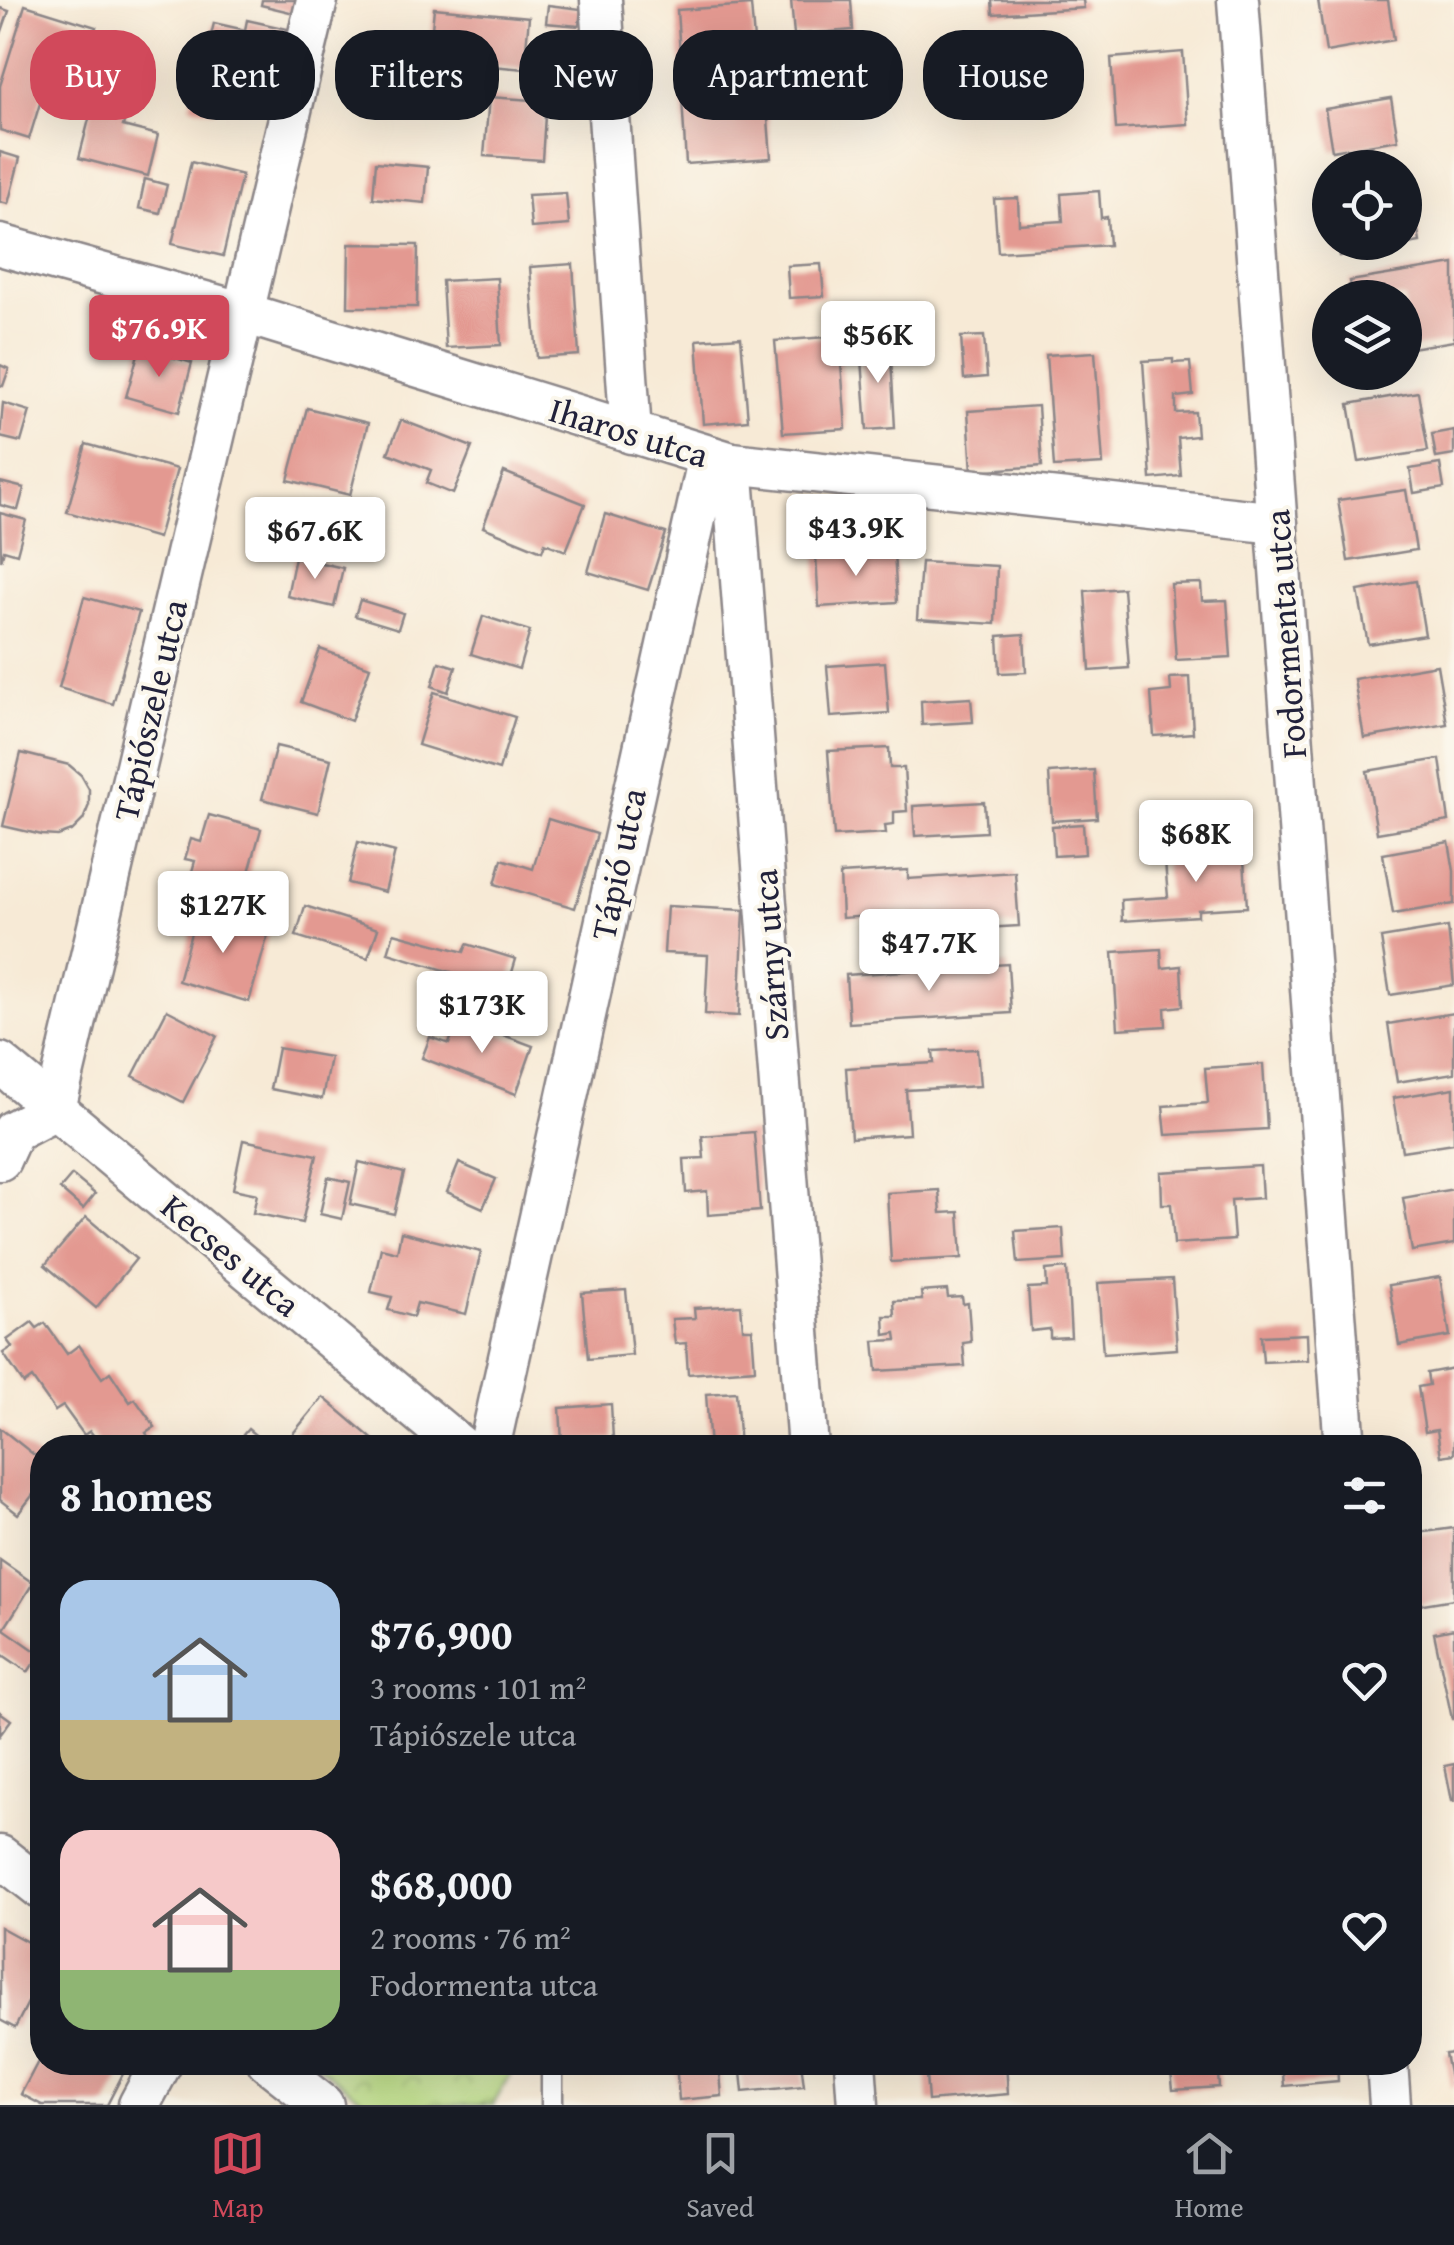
<!DOCTYPE html>
<meta charset="utf-8">
<style>
:root{--surface:#171b24;--page:#20242c;--text:#f1f3f6;--muted:#9ea1a6;--line:#363941;--accent:#d1495b}
body{margin:0;font-family:"Gentium Book Plus",serif;background:var(--page);color:var(--text);height:100vh;display:flex;flex-direction:column;font-size:38px;white-space:nowrap}
*{box-sizing:border-box;margin:0}
p{font-size:32px;color:var(--muted)}
.icon{flex:none;width:55px;height:55px;fill:none;stroke:currentColor;stroke-width:2;stroke-linecap:round;stroke-linejoin:round}
.map{position:relative;flex:1;overflow:hidden}
.sheet{position:absolute;left:30px;top:1435px;width:1392px;height:640px;display:flex;flex-direction:column;background:var(--surface);border-radius:40px;box-shadow:0 10px 40px #0002}
.sheet>*{flex:none}
.hud{position:absolute;left:30px;top:30px;width:1395px;height:90px;display:flex;gap:20px}
.tools{position:absolute;left:1312px;top:150px;display:grid;gap:20px}
.tools a{display:grid;place-items:center;width:110px;height:110px;border-radius:50%;background:var(--surface);box-shadow:0 10px 40px #0002;font-size:50px}
.price{position:absolute;translate:-50% -85px;padding:0 22px;border-radius:10px;background:#fff;color:#222;font-size:32px;line-height:65px;filter:drop-shadow(0 2px 5px #0008)}
.price::after{content:'';position:absolute;left:50%;top:60px;width:30px;height:22px;margin-left:-15px;background:inherit;clip-path:polygon(0 0,100% 0,50% 100%)}
.price.on{background:var(--accent);color:#fff}
ul{padding:0;list-style:none}
li{display:flex;align-items:center;gap:30px;height:250px;padding:0 30px}
li span{display:grid;place-items:center;flex:none;width:280px;height:200px;border-radius:30px;color:#555}
li>.icon{margin-inline-start:auto}
span .icon{width:120px;height:120px;fill:#fffc;stroke-width:1}
li b{font-size:42px}
h2{display:flex;justify-content:space-between;align-items:center;height:120px;padding:0 30px;font-size:42px}
.tag{padding:0 35px;border-radius:40px;background:var(--surface);box-shadow:0 10px 40px #0002;font-size:35px;line-height:90px}
.tag.on{background:var(--accent);color:#fff}
.tab-bar{display:flex;justify-content:space-around;align-items:center;height:140px;border-top:2px solid var(--line);background:var(--surface);font-size:28px;color:var(--muted)}
.tab-bar a{display:grid;justify-items:center;gap:5px}
.tab-bar .on{color:var(--accent)}
.map>svg:first-child{display:block}
</style>
<div class="map">
<svg width="1454" height="2105" viewBox="0 0 1454 2105">
<defs>
<pattern id="park-crowns" width="20" height="18" patternUnits="userSpaceOnUse" patternTransform="scale(2.5)"><rect width="20" height="18" fill="#b7d980"/><path d="M2 6a3 3 0 1 1 6 0M12 15a3 3 0 1 1 6 0" fill="none" stroke="#9dba70"/></pattern>
</defs>
<rect width="100%" height="100%" fill="#fbf7ec"/>
<filter id="ink" filterUnits="userSpaceOnUse"><feTurbulence type="fractalNoise" baseFrequency=".01" numOctaves="2"/><feDisplacementMap in="SourceGraphic" scale="20" xChannelSelector="R" yChannelSelector="G"/><feConvolveMatrix kernelMatrix="1 2 1 2 8 2 1 2 1" color-interpolation-filters="sRGB"/></filter>
<filter id="wash" filterUnits="userSpaceOnUse"><feTurbulence type="fractalNoise" baseFrequency=".0048" numOctaves="4" result="noise"/><feDisplacementMap in="SourceGraphic" scale="40" xChannelSelector="R" yChannelSelector="G"/><feGaussianBlur stdDeviation="2.25" result="paint"/><feColorMatrix in="noise" values="0 0 0 0 0 0 0 0 0 0 0 0 0 0 0 0 0 1.4 0 .05"/><feComposite in="paint" operator="in"/></filter>
<g filter="url(#wash)">
<rect width="100%" height="100%" fill="#f7ead6"/>
<!-- park -->
<polygon fill="url(#park-crowns)" stroke="#6c7e5e" stroke-width="2.5" points="314,2063 517,2063 493,2105 370,2105"/>
<g id="blocks">
<!-- building -->
<g fill="#e39991">
<polygon points="262,0 296,0 294,13 261,5"/>
<polygon points="791,0 851,0 853,30 794,35"/>
<polygon points="992,0 1083,0 1084,8 993,14"/>
<polygon points="1318,0 1388,0 1394,40 1326,52"/>
<polygon points="25,5 96,27 86,60 56,51 29,139 0,130 0,86"/>
<polygon points="548,5 581,9 579,26 546,23"/>
<polygon points="751,5 756,64 681,69 677,10"/>
<polygon points="0,8 9,11 1,34 0,34"/>
<polygon points="434,8 529,17 524,69 429,60"/>
<polygon points="247,20 287,29 276,76 205,60 214,23 245,30"/>
<polygon points="1183,52 1188,124 1116,129 1111,58"/>
<polygon points="1043,60 1044,79 1010,81 1009,62"/>
<polygon points="102,69 136,78 123,126 158,135 148,176 79,158"/>
<polygon points="197,76 222,82 215,111 190,106"/>
<polygon points="766,93 771,158 686,164 682,98"/>
<polygon points="489,97 546,101 542,160 484,156"/>
<polygon points="1391,98 1398,140 1332,151 1325,109"/>
<polygon points="0,152 20,158 8,204 0,202"/>
<polygon points="191,162 242,175 223,256 172,244"/>
<polygon points="376,162 428,167 425,203 373,198"/>
<polygon points="145,179 167,185 160,213 139,208"/>
<polygon points="1410,185 1420,242 1339,256 1337,242 1405,242 1405,186"/>
<polygon points="1099,191 1101,218 1107,217 1109,245 998,252 994,199 1018,198 1019,224 1063,221 1061,194"/>
<polygon points="566,193 569,225 531,228 528,195"/>
<polygon points="349,244 418,245 417,307 348,307"/>
<polygon points="573,264 579,355 537,358 530,267"/>
<polygon points="821,264 824,296 789,298 787,266"/>
<polygon points="1454,264 1454,341 1405,349 1405,298 1353,298 1350,281"/>
<polygon points="497,278 501,345 446,348 442,281"/>
<polygon points="839,336 846,429 783,433 775,341"/>
<polygon points="984,336 987,377 964,379 961,337"/>
<polygon points="741,337 748,420 703,424 697,340"/>
<polygon points="890,342 895,428 867,430 861,344"/>
<polygon points="140,347 192,363 179,412 126,397"/>
<polygon points="1095,352 1103,464 1054,467 1046,355"/>
<polygon points="1173,359 1173,363 1190,362 1193,395 1176,397 1176,413 1195,412 1197,436 1178,438 1181,476 1151,479 1143,361"/>
<polygon points="0,365 9,369 3,386 0,385"/>
<polygon points="1418,392 1428,451 1359,462 1349,404"/>
<polygon points="3,403 30,411 21,442 0,437"/>
<polygon points="1038,406 1042,466 972,471 968,411"/>
<polygon points="307,408 368,423 350,495 288,480"/>
<polygon points="401,420 472,447 453,494 426,483 431,470 388,453"/>
<polygon points="1454,430 1454,455 1436,458 1432,434"/>
<polygon points="86,444 177,469 158,538 67,512"/>
<polygon points="1440,464 1444,488 1414,493 1410,469"/>
<polygon points="504,472 585,504 566,551 545,543 542,551 483,527"/>
<polygon points="0,482 24,488 18,510 0,505"/>
<polygon points="1406,490 1416,550 1348,561 1338,500"/>
<polygon points="0,513 26,520 17,554 4,550 1,561"/>
<polygon points="605,514 666,533 648,590 588,572"/>
<polygon points="894,552 897,602 819,607 816,556"/>
<polygon points="295,557 343,568 334,607 287,596"/>
<polygon points="921,562 997,566 995,624 917,619"/>
<polygon points="1416,581 1425,635 1368,644 1358,591"/>
<polygon points="1201,583 1202,601 1227,600 1231,657 1176,660 1171,584"/>
<polygon points="1123,588 1129,668 1090,671 1085,591"/>
<polygon points="84,597 139,612 113,704 59,688"/>
<polygon points="360,600 403,613 398,629 355,616"/>
<polygon points="483,616 530,631 519,669 471,654"/>
<polygon points="1024,634 1026,672 1000,673 998,636"/>
<polygon points="320,649 370,667 351,721 301,702"/>
<polygon points="439,662 456,667 448,692 432,686"/>
<polygon points="885,662 889,713 831,717 827,666"/>
<polygon points="1437,665 1447,724 1364,738 1354,679"/>
<polygon points="1190,677 1193,733 1154,736 1151,693 1171,691 1170,678"/>
<polygon points="434,692 515,717 499,770 418,745"/>
<polygon points="971,698 973,722 922,725 921,701"/>
<polygon points="276,746 331,759 318,813 262,799"/>
<polygon points="889,748 890,768 904,768 907,811 894,812 894,824 885,825 886,833 834,836 828,751"/>
<polygon points="21,753 69,765 81,775 89,789 89,805 83,820 72,831 58,836 42,835 3,826"/>
<polygon points="1440,759 1449,821 1377,833 1367,771"/>
<polygon points="1094,770 1097,818 1052,821 1049,773"/>
<polygon points="984,802 986,832 915,836 913,806"/>
<polygon points="209,815 261,829 241,901 188,886 195,861 185,859 191,839 201,842"/>
<polygon points="548,819 597,834 575,908 495,884 502,859 533,869"/>
<polygon points="1083,824 1085,854 1054,856 1052,826"/>
<polygon points="358,842 395,852 385,892 348,883"/>
<polygon points="1449,842 1454,871 1454,904 1393,914 1383,854"/>
<polygon points="1243,843 1247,907 1198,910 1198,916 1122,921 1121,900 1168,897 1165,862 1184,860 1183,847"/>
<polygon points="908,870 908,879 1015,872 1019,926 912,932 911,913 842,918 840,874"/>
<polygon points="305,906 378,929 368,958 296,936"/>
<polygon points="667,906 744,910 739,1016 705,1014 708,955 664,953"/>
<polygon points="197,911 269,931 249,1002 178,981"/>
<polygon points="1448,927 1454,985 1390,995 1381,938"/>
<polygon points="394,933 464,952 467,944 516,959 507,989 388,953"/>
<polygon points="1161,949 1162,968 1181,966 1183,1006 1165,1008 1166,1026 1118,1029 1113,952"/>
<polygon points="1008,964 1011,1013 849,1023 846,975"/>
<polygon points="167,1010 217,1036 183,1102 133,1076"/>
<polygon points="1454,1013 1454,1073 1397,1082 1388,1024"/>
<polygon points="457,1022 477,1030 479,1026 533,1046 516,1094 422,1058 430,1037 449,1044"/>
<polygon points="278,1048 330,1057 322,1099 270,1089"/>
<polygon points="977,1049 980,1086 906,1090 909,1134 851,1138 846,1068 934,1063 933,1051"/>
<polygon points="1263,1064 1267,1129 1166,1135 1163,1106 1208,1103 1205,1068"/>
<polygon points="1454,1088 1454,1143 1402,1151 1393,1098"/>
<polygon points="754,1132 760,1211 708,1215 707,1191 686,1193 684,1159 704,1158 702,1136"/>
<polygon points="243,1140 317,1155 302,1223 253,1213 257,1194 233,1189"/>
<polygon points="359,1162 404,1173 394,1214 350,1204"/>
<polygon points="459,1163 496,1179 483,1208 447,1192"/>
<polygon points="1260,1166 1262,1198 1231,1200 1234,1240 1174,1244 1171,1204 1162,1204 1161,1172"/>
<polygon points="72,1175 95,1194 83,1209 60,1189"/>
<polygon points="328,1177 350,1182 342,1219 320,1214"/>
<polygon points="1454,1189 1454,1244 1412,1251 1403,1198"/>
<polygon points="939,1190 941,1213 959,1212 962,1258 891,1262 887,1193"/>
<polygon points="86,1217 136,1259 96,1308 45,1265"/>
<polygon points="1063,1228 1065,1260 1018,1263 1015,1231"/>
<polygon points="401,1232 481,1252 466,1314 417,1303 413,1317 388,1310 392,1297 371,1292 381,1248 397,1252"/>
<polygon points="1067,1268 1071,1337 1050,1338 1050,1329 1031,1331 1028,1288 1047,1287 1046,1270"/>
<polygon points="1440,1277 1450,1336 1399,1345 1389,1285"/>
<polygon points="1172,1279 1177,1349 1103,1354 1098,1283"/>
<polygon points="626,1290 632,1355 588,1359 582,1293"/>
<polygon points="947,1290 948,1298 962,1297 963,1304 968,1303 971,1342 963,1343 965,1366 877,1371 874,1341 897,1340 896,1333 885,1335 884,1316 895,1316 894,1301 922,1300 921,1292"/>
<polygon points="741,1305 743,1329 752,1329 755,1369 688,1374 686,1343 675,1344 672,1319 695,1318 694,1308"/>
<polygon points="32,1322 37,1328 45,1323 67,1354 79,1345 102,1378 110,1372 130,1402 135,1399 155,1427 146,1433 150,1440 140,1448 103,1448 90,1431 84,1435 63,1406 55,1411 32,1378 24,1384 3,1353 12,1347 7,1340"/>
<polygon points="1307,1334 1308,1360 1263,1362 1261,1336"/>
<polygon points="1454,1368 1454,1454 1441,1456 1437,1430 1425,1432 1418,1387 1429,1385 1427,1373"/>
<polygon points="736,1392 740,1448 710,1448 706,1394"/>
<polygon points="323,1397 383,1448 281,1448"/>
<polygon points="611,1404 613,1439 562,1442 560,1408"/>
<polygon points="0,1428 42,1461 42,1483 18,1514 0,1500"/>
<polygon points="248,1429 271,1448 232,1448"/>
<polygon points="685,1441 685,1448 629,1448 629,1445"/>
<polygon points="1454,1528 1454,1599 1411,1606 1410,1534"/>
<polygon points="0,1560 33,1583 4,1629 40,1654 28,1672 0,1653"/>
<polygon points="1454,1629 1454,1719 1452,1719 1434,1633"/>
<polygon points="0,1712 11,1720 0,1735"/>
<polygon points="1454,1764 1454,1801 1452,1801 1445,1766"/>
<polygon points="0,1927 42,1950 42,1975 15,2028 0,2020"/>
<polygon points="1454,2053 1454,2088 1452,2088 1445,2054"/>
<polygon points="42,2054 42,2062 129,2062 107,2105 42,2105 21,2094"/>
<polygon points="676,2062 719,2062 722,2096 679,2100"/>
<polygon points="740,2062 801,2062 804,2086 743,2092"/>
<polygon points="925,2062 1006,2062 1008,2094 928,2101"/>
<polygon points="1170,2062 1217,2062 1219,2087 1173,2090"/>
<polygon points="1282,2062 1337,2062 1338,2081 1284,2086"/>
</g>
</g>
</g>
<g filter="url(#ink)">
<use href="#blocks" fill-opacity="0" stroke="#8c8688" stroke-width="2.5"/>
<g fill="none" stroke-linecap="round" stroke-linejoin="round">
<defs>
<polyline id="service" points="552,2062 552,2105"/>
<g id="minor">
<polyline points="601,0 631,433"/>
<polyline points="1238,0 1345,1448"/>
<polyline points="0,245 244,313 732,463 1277,523"/>
<polyline points="732,463 808,1448"/>
<polyline points="0,1063 462,1448"/>
<polyline points="0,1160 13,1131 55,1109 317,0"/>
<polyline points="489,1448 709,456"/>
<polyline points="0,1856 42,1889"/>
<polyline points="268,2062 323,2105"/>
<polyline points="855,2062 858,2105"/>
<polyline points="1387,2062 1390,2105"/>
<polyline points="139,2105 162,2062"/>
</g>
</defs>
<!-- service casing -->
<use href="#service" stroke="#8c8688" stroke-width="25"/>
<!-- minor casing -->
<use href="#minor" stroke="#8c8688" stroke-width="45"/>
<!-- service -->
<use href="#service" stroke="#fff" stroke-width="20"/>
<!-- minor -->
<use href="#minor" stroke="#fff" stroke-width="40"/>
</g>
</g>
<g text-anchor="middle" dominant-baseline="central" stroke-width="8" stroke-linejoin="round" paint-order="stroke">
<!-- street labels -->
<g font-size="35" fill="#22223b" stroke="#fbf7ec">
<text transform="translate(629 432) rotate(17)">Iharos utca</text>
<text transform="translate(1285 634) rotate(-94)">Fodormenta utca</text>
<text transform="translate(150 710) rotate(-77)">Tápiószele utca</text>
<text transform="translate(618 864) rotate(-78)">Tápió utca</text>
<text transform="translate(770 955) rotate(-94)">Szárny utca</text>
<text transform="translate(231 1255) rotate(40)">Kecses utca</text>
</g>
</g>
</svg>
<div class="tools">
<a><svg class="icon" aria-label="locate" viewBox="0 0 24 24"><circle cx="12" cy="12" r="6"/><path d="M12 2v4M12 18v4M2 12h4M18 12h4"/></svg></a>
<a><svg class="icon" aria-label="layers" viewBox="0 0 24 24"><path d="M12 4l9 5-9 5-9-5zM3 14l9 5 9-5"/></svg></a>
</div>
<b class="price on" style="left:159px;top:380px">$76.9K</b>
<b class="price" style="left:878px;top:386px">$56K</b>
<b class="price" style="left:856px;top:579px">$43.9K</b>
<b class="price" style="left:315px;top:582px">$67.6K</b>
<b class="price" style="left:1196px;top:885px">$68K</b>
<b class="price" style="left:223px;top:956px">$127K</b>
<b class="price" style="left:929px;top:994px">$47.7K</b>
<b class="price" style="left:482px;top:1056px">$173K</b>
<div class="hud">
<a class="tag on">Buy</a>
<a class="tag">Rent</a>
<a class="tag">Filters</a>
<a class="tag">New</a>
<a class="tag">Apartment</a>
<a class="tag">House</a>
</div>
<section class="sheet">
<h2>8 homes<svg class="icon" aria-label="filters" viewBox="0 0 24 24"><path d="M4 7h16M4 17h16"/><circle cx="9" cy="7" r="2"/><circle cx="15" cy="17" r="2"/></svg></h2>
<ul>
<li><span style="background:linear-gradient(#a9c7e8 70%,#c2b280 0)"><svg class="icon" aria-label="home" viewBox="0 0 24 24"><path d="M3 11l9-7 9 7M6 9v11h12V9"/></svg></span><div><b>$76,900</b><p>3 rooms · 101 m²</p><p>Tápiószele utca</p></div><svg class="icon" aria-label="heart" viewBox="0 0 24 24"><path d="M12 20l-8-8c-3-5 5-10 8-4 3-6 11-1 8 4z"/></svg></li>
<li><span style="background:linear-gradient(#f6c9c9 70%,#8fb573 0)"><svg class="icon" aria-label="home" viewBox="0 0 24 24"><path d="M3 11l9-7 9 7M6 9v11h12V9"/></svg></span><div><b>$68,000</b><p>2 rooms · 76 m²</p><p>Fodormenta utca</p></div><svg class="icon" aria-label="heart" viewBox="0 0 24 24"><path d="M12 20l-8-8c-3-5 5-10 8-4 3-6 11-1 8 4z"/></svg></li>
</ul>
</section>
</div>
<nav class="tab-bar">
<a class="on"><svg class="icon" aria-label="map" viewBox="0 0 24 24"><path d="M3 6l6-2 6 2 6-2v14l-6 2-6-2-6 2zM9 4v14M15 6v14"/></svg>Map</a>
<a><svg class="icon" aria-label="saved" viewBox="0 0 24 24"><path d="M7 4h10v16l-5-4-5 4z"/></svg>Saved</a>
<a><svg class="icon" aria-label="home" viewBox="0 0 24 24"><path d="M3 11l9-7 9 7M6 9v11h12V9"/></svg>Home</a>
</nav>
